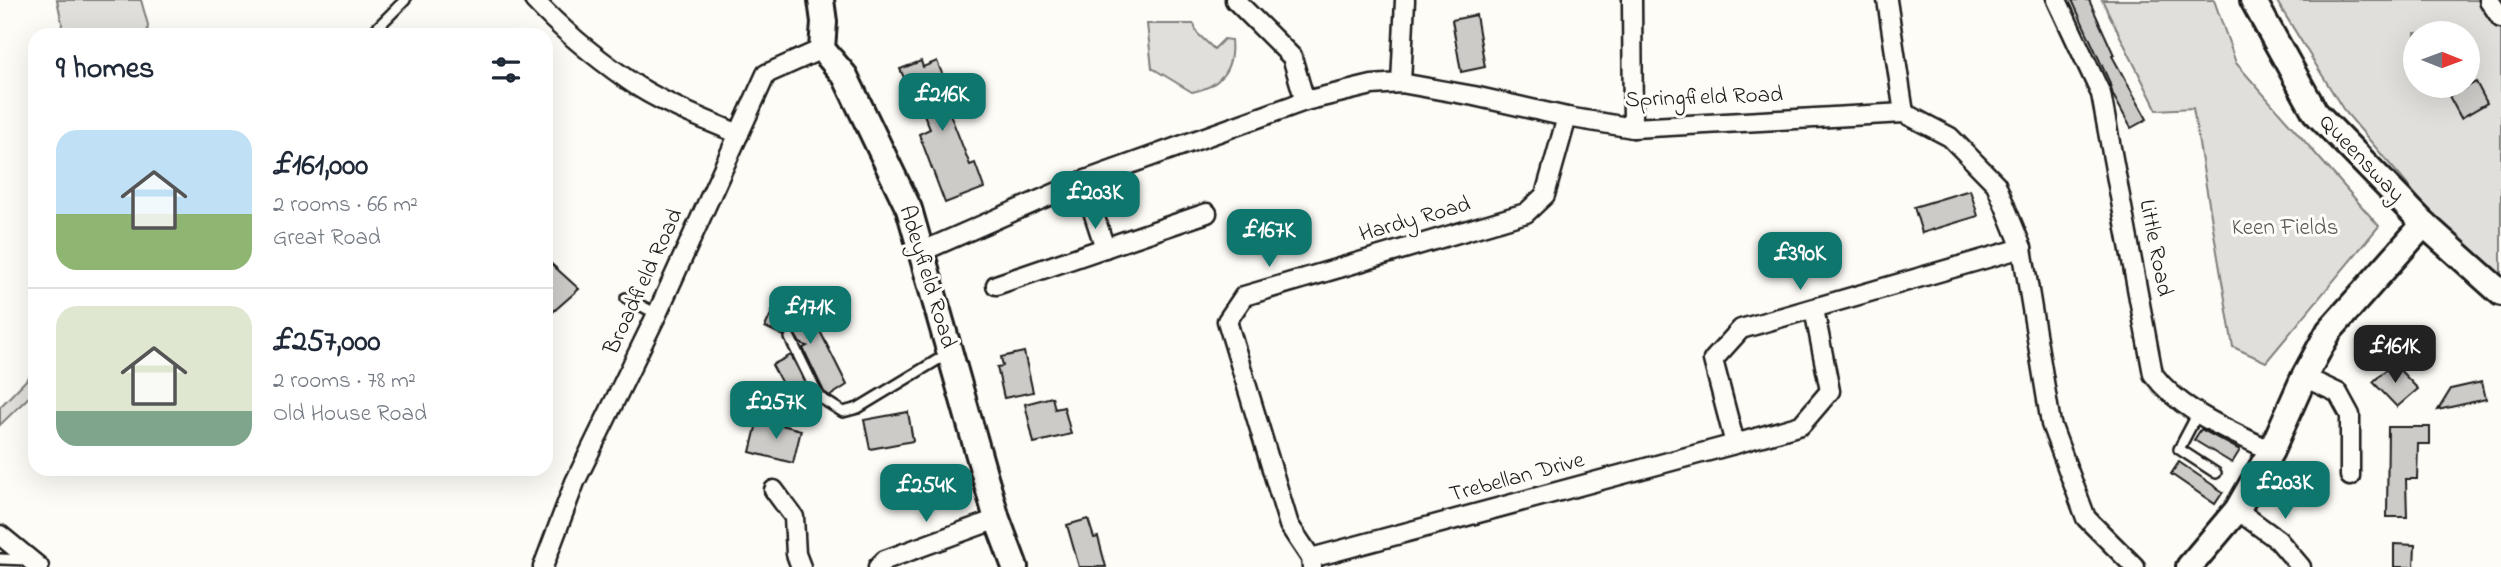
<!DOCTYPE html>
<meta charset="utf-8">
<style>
:root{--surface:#fff;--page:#f2f2f3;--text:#1f2937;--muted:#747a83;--line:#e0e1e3;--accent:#0f766e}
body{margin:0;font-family:"Indie Flower",sans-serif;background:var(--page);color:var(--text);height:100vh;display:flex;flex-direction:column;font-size:26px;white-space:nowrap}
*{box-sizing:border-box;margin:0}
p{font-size:23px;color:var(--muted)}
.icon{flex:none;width:38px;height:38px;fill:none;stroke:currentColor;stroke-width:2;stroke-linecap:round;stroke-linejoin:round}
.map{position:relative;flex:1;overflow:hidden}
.details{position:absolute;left:28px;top:28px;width:525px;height:448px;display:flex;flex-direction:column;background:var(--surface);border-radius:21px;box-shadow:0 7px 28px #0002}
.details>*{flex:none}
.needle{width:46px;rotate:91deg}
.controls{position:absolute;left:2403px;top:21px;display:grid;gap:14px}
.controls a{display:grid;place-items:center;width:77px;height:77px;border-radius:50%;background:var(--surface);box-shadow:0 7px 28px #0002;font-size:35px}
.price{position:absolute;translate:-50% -60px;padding:0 16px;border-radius:14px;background:var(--accent);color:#fff;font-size:23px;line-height:46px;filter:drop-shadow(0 2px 4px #0008)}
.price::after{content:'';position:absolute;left:50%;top:42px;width:21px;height:16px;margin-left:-10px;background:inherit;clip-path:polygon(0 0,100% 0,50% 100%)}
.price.on{background:#222;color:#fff}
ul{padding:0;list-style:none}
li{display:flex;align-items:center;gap:21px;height:175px;padding:0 28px}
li+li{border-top:2px solid var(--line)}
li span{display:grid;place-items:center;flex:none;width:196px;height:140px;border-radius:21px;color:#555}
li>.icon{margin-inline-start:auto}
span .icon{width:84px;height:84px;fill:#fffc;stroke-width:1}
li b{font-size:30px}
h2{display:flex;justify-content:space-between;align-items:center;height:84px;padding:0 28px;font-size:30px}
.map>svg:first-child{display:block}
</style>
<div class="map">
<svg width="2501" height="567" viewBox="0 0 2501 567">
<rect width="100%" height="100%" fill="#fdfcf7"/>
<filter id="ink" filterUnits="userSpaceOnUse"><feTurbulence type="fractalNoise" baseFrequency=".0143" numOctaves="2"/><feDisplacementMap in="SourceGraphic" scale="14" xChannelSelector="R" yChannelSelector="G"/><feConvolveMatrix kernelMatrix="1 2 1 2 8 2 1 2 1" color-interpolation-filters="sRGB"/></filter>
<g filter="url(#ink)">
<!-- green -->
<g fill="#e0dfdb" stroke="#7e7e7c" stroke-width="2" fill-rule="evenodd">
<polygon points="57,0 141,0 148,25 147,35 61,35 62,23"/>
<polygon points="2102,0 2214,0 2236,63 2379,226 2266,362 2233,347 2193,108 2157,110"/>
<path d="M2276 0H2501V277L2432 214 2343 109ZM2415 33H2468V86H2415Z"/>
<path d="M1147 24H1194L1197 33 1214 49 1224 39 1231 40C1234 69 1220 87 1192 92L1152 68Z"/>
<polygon points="35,371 35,391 0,425 0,407"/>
</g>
<!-- building -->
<g fill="#cccbc8" stroke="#1c1c1c" stroke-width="2">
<polygon points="2072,0 2089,0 2114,55 2112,56 2147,119 2131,128 2113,95 2109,81"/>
<polygon points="1476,15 1485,67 1461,72 1452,20"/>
<polygon points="921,61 923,67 937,61 955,106 948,109 970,165 975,163 984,188 945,203 919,134 930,129 910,80 906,82 900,69"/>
<polygon points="2476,82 2487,103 2461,118 2449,96"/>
<polygon points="1970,190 1978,216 1922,233 1914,207"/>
<polygon points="546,259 579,289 546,318"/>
<polygon points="775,305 799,317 810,311 847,385 830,396 824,392 803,348 807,346 800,343 794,333 788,332 784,336 765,327"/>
<polygon points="1024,352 1033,392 1004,398 997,367 1003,366 1001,357"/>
<polygon points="791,355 816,404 811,407 815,414 802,421 772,365"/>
<polygon points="2393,363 2418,389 2397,407 2373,382"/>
<polygon points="2482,382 2486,399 2438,410 2451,389"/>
<polygon points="1052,397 1055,409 1064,407 1071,434 1034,443 1025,404"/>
<polygon points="908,412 913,441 870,449 864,420"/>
<polygon points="758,419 801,430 793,463 750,452"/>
<polygon points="2388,427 2430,427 2430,444 2418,444 2417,479 2406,479 2407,517 2387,517"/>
<polygon points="2201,429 2240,450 2232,463 2194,440"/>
<polygon points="2179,462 2223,492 2215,504 2171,474"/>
<polygon points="1088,519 1094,538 1098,537 1106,567 1079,567 1067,525"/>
<polygon points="2394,544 2415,545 2414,567 2394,567"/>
</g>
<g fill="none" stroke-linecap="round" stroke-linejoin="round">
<defs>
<g id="lane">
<polyline points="370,35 405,0"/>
<polyline points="626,298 657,314"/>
<polyline points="790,338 819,397 843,412 858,408 949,353"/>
<polyline points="2198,413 2179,449 2216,473"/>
<polyline points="0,559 26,560"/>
</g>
<g id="street">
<path d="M534 0C561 29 595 57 628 80 657 101 705 120 739 134"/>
<polyline points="1235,0 1292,57 1305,101"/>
<polyline points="1632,0 1633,128"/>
<polyline points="1887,0 1904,113"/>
<path d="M2057 0 2101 94 2153 374C2181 412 2230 430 2271 451"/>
<polyline points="2489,0 2501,18"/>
<polyline points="1401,83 1405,0"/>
<polyline points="1083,181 1105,248"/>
<polyline points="923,251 1083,181 1305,101 1372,85 1401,83 1474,96 1567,117 1633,128 1904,113 1950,137 1996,184 2022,248 2051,424 2086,518 2135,567"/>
<polyline points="996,285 1207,213"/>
<polyline points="2304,377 2338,393 2350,415 2350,476"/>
<polyline points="1735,444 1713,360 1741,329 2022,248"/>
<polyline points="774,490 794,517 796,554 801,567"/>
<polyline points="2237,510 2278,540 2301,567"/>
<polyline points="0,535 39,567"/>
<polyline points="1311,558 1735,444 1801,425 1830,391 1814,309"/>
<polyline points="543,567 575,482 657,314 766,74 822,49"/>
<polyline points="878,567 885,560 997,519"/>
<polyline points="1312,567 1311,558 1289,525 1227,321 1244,296 1526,213 1545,195 1567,117"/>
</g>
<g id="secondary">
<polyline points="821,0 824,22 822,49 845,76 909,209 997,519 1015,567"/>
<polyline points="2253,0 2315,112 2424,224 2501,293"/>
<polyline points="2189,567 2237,510 2271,451 2304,377 2329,331 2424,224"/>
</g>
</defs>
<!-- lane casing -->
<use href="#lane" stroke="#1c1c1c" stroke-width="14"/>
<!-- street casing -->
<use href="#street" stroke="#1c1c1c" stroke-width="23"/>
<!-- secondary casing -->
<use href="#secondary" stroke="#1c1c1c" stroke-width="30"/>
<!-- lane -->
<use href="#lane" stroke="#fdfcf7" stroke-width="9"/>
<!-- street -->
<use href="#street" stroke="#fdfcf7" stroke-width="18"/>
<!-- secondary -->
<use href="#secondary" stroke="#fdfcf7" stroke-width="24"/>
</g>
</g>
<g text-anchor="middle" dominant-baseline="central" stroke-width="6" stroke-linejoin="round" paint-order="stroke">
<!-- street labels -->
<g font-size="23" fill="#1c1c1c" stroke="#fdfcf7">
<text transform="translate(1704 98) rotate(-2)">Springfield Road</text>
<text transform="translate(2361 159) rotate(46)">Queensway</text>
<text transform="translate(1415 220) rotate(-16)">Hardy Road</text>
<text transform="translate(2155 248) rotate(79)">Little Road</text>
<text transform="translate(927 277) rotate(73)">Adeyfield Road</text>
<text transform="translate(644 282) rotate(-65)">Broadfield Road</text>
<text transform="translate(1517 478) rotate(-15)">Trebellan Drive</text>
</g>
<!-- park labels -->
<g font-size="23" fill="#575655" stroke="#fdfcf7">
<text x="2285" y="228">Keen Fields</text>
</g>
</g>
</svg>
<div class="controls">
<a><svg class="needle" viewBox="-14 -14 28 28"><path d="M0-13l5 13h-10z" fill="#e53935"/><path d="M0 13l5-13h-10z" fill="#747a83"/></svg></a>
</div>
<b class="price" style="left:942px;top:133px">£216K</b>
<b class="price" style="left:1095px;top:231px">£203K</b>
<b class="price" style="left:1269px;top:269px">£167K</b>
<b class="price" style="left:1800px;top:292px">£390K</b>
<b class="price" style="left:810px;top:346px">£171K</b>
<b class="price on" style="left:2395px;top:385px">£161K</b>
<b class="price" style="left:776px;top:441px">£257K</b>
<b class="price" style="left:2285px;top:521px">£203K</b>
<b class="price" style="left:926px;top:524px">£254K</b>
<section class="details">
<h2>9 homes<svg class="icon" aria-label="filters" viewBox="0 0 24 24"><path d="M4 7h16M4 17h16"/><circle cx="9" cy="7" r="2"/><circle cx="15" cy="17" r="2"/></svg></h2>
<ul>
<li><span style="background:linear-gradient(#bfe0f5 60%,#8fb573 0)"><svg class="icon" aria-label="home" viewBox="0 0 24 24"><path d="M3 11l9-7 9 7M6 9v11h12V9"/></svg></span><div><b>£161,000</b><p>2 rooms · 66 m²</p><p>Great Road</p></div></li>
<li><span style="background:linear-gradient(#dfe7d0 75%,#7fa58c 0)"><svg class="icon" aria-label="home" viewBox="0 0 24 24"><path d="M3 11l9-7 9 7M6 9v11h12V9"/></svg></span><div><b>£257,000</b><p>2 rooms · 78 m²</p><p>Old House Road</p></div></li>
</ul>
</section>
</div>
